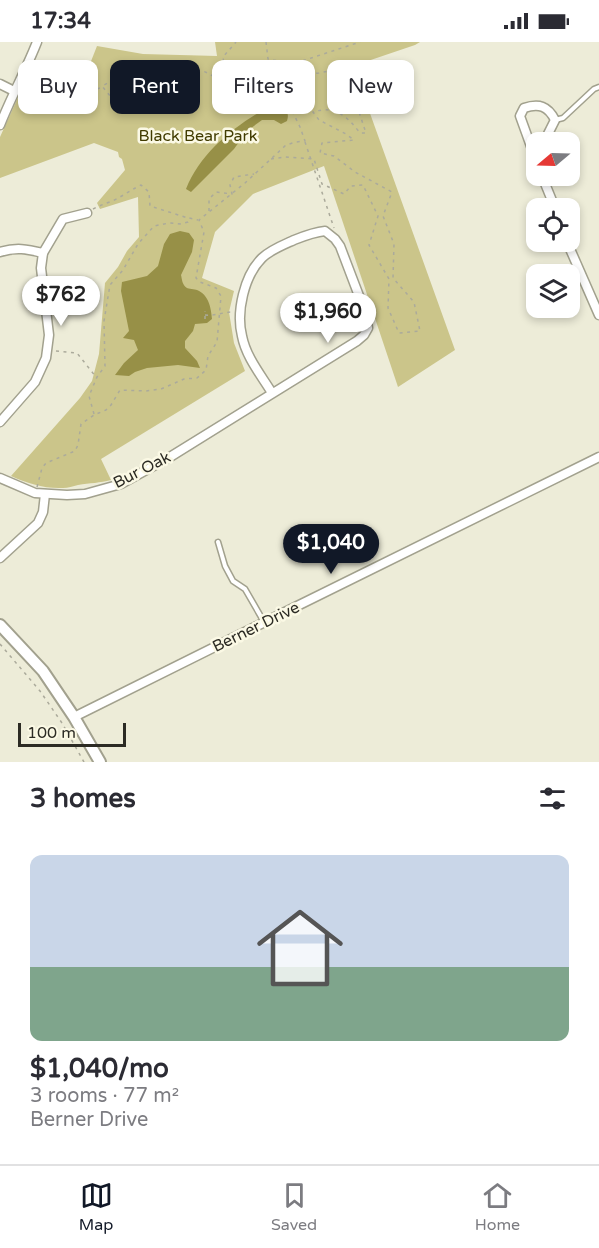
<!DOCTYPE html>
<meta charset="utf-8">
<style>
:root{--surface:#fff;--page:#f7f7f7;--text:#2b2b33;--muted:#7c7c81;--line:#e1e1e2;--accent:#111827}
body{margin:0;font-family:"Varela Round",sans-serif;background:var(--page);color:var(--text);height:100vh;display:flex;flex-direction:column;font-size:22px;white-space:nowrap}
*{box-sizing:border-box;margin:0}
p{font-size:20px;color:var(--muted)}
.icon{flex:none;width:33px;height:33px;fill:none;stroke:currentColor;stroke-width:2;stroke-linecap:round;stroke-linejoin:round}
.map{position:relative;height:720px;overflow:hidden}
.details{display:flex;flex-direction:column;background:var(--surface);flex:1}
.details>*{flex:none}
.guide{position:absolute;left:18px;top:18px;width:564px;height:54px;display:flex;gap:12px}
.needle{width:39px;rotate:251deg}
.fabs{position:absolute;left:526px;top:90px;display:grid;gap:12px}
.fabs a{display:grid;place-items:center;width:54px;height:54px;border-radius:12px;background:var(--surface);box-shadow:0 3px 9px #0003;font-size:30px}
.scale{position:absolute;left:18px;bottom:15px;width:108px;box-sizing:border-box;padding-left:6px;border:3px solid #2c2b24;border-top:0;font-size:16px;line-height:21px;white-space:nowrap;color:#2c2b24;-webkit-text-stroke:4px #fbf9e5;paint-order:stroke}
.price{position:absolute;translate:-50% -51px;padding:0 14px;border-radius:21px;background:#fff;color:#222;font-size:20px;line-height:39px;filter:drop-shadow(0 2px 3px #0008)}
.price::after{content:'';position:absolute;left:50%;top:36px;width:18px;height:14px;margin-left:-9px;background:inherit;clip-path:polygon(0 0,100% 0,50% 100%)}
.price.selected{background:var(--accent);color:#fff}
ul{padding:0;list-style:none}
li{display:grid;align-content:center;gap:12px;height:318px;padding:0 30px}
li+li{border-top:2px solid var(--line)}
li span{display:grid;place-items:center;height:186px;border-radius:12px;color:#555}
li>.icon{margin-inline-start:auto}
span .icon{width:108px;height:108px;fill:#fffc;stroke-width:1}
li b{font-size:26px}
h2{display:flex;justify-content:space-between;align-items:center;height:72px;padding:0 30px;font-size:26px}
.tag{padding:0 21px;border-radius:12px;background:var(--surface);box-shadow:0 3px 9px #0003;font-size:21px;line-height:54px}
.tag.selected{background:var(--accent);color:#fff}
.status{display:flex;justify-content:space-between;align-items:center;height:42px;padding:0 30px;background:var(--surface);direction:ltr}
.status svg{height:16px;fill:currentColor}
.tabs{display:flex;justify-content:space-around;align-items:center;height:84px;border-top:2px solid var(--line);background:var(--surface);font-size:16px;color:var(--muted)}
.tabs a{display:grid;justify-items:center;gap:3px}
.tabs .selected{color:var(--accent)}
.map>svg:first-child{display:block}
</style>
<div class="status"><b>17:34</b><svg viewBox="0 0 49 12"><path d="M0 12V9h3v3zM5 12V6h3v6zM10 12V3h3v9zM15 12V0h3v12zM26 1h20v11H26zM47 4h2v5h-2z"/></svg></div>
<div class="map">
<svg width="599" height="720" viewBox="0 0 599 720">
<rect width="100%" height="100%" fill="#edecd8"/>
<!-- green -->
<path fill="#cbc58a" d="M215 0H420L415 3 353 24 455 308 398 345 324 124 253 152 215 190 202 236 234 249 229 270 234 301 245 329 101 417 111 438C100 441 90 441 78 443 73 444 68 446 63 446 45 447 27 441 11 434L80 356 92 339 99 312 105 241 118 225 127 209 139 195 138 155 100 167 97 161 125 128 122 117 119 115 118 110 94 101 0 136V95L35 18 86 32 97 4 143 12 217 14Z"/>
<!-- water -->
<g fill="#979047">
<path d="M278 60C285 66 290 70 287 79L281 82 274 78H262L247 89 234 107 191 150 186 147C202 107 241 79 278 60Z"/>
<path d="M180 189 189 191 194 198 192 210 181 233C182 237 182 243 187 246 188 247 195 247 197 248 209 253 211 266 212 277L207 281 195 282 193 289 185 299V306L197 319 200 326 178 323 147 326 135 330 129 334 115 333 124 321 138 308 134 298 123 296 129 289 121 249 122 240 147 234 158 224 164 202 170 192Z"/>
</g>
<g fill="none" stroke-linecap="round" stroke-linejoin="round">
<defs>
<g id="service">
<polyline points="555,78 563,76 594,47 599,45"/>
<polyline points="218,500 225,524 233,539 245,547 264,580"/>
</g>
<g id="minor">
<polyline points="0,42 14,49"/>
<path d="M0 83C11 55 26 28 37 0"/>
<path d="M537 121 520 74 524 66C539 61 548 64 555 78L544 100"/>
<polyline points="542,134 555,166"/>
<polyline points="567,200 599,273"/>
<path d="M0 210C16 205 27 207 43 211"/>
<polyline points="0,380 35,340 46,316 49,293 41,226 43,211 63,177 87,171"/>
<path d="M0 436 35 451 67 453 85 452 121 442 170 415 357 299 364 293 368 286 364 267 340 204 335 197 325 189C314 190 304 194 294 198 283 203 270 208 262 216 244 234 236 270 242 294 246 315 261 333 272 351"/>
<polyline points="0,516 38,481 43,470 45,452"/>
<path d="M74 675C249 588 423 501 599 415"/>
</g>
<polyline id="tertiary" points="0,583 43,629 74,675 100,720"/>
</defs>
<!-- service casing -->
<use href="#service" stroke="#a2a18e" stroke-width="7"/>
<!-- minor casing -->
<use href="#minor" stroke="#a2a18e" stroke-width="11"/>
<!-- tertiary casing -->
<use href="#tertiary" stroke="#a2a18e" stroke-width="14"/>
<!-- path -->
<g stroke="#abaa9b" stroke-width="1.5" stroke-dasharray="3 4.5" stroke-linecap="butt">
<polyline points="266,0 268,17 270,18 299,20 360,0"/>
<polyline points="86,57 97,47 102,45"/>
<path d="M124 71 102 44C108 42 123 30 126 29 137 26 151 46 164 45 178 45 186 26 202 29 211 31 218 39 226 42 243 48 260 43 277 40"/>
<polyline points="305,100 334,186"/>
<path d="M271 117 285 115 314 117 322 142 344 152 351 144 363 143 378 174 369 203 389 237 388 266 399 291 420 289 414 260 393 236 394 202 383 174 392 150 355 130 334 114 320 111 322 101 354 98 346 92 319 78 313 70C335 63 347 74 360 91H366L346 31 343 26 319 31 273 36"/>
<path d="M93 167C102 162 112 160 120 155 127 151 133 147 141 143L149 150 150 164 188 176"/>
<polyline points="209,169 209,157 216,150 232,152 230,143 234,135 254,132"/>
<path d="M205 273C215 274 223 270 233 270"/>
<polyline points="205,277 205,269"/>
<polyline points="56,309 77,311 96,335"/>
<polyline points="94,372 89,354 97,335 105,324 104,279 110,243 123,228 138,202 154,184 169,181 181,182 188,180 189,176 198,178"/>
<polyline points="37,445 42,426 46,421 75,409 78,403 81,382 94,373 106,368 111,363 120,348 146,349 161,347 184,337 197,336 206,328 208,314 217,300 221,254 216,246 200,240 196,236 204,190 199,178 245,141 286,103 296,100 305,99 300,85 278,40 268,32 236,30 224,22 223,15 236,0"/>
<polyline points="0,602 40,649 62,681 84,720"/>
</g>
<!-- service -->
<use href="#service" stroke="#fff" stroke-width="4"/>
<!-- minor -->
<use href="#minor" stroke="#fff" stroke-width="8"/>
<!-- tertiary -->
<use href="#tertiary" stroke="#fff" stroke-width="10"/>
</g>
<g text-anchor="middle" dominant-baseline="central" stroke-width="5" stroke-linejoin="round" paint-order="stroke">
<!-- park labels -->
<g font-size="16" fill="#413b00" stroke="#fbf9e5">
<text x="198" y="94">Black Bear Park</text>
</g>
<!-- street labels -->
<g font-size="16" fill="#2c2b24" stroke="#fbf9e5">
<text transform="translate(142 428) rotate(-27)">Bur Oak</text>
<text transform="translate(256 585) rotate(-26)">Berner Drive</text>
</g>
</g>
</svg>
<div class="fabs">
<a><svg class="needle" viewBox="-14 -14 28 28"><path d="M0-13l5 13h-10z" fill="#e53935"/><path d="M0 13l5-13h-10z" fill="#7c7c81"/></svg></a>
<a><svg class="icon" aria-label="locate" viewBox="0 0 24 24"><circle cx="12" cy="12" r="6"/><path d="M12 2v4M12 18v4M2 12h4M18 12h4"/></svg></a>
<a><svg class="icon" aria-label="layers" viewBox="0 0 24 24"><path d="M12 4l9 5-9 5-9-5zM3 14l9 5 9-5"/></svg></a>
</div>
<div class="scale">100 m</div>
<b class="price" style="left:61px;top:285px">$762</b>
<b class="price" style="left:328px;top:302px">$1,960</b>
<b class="price selected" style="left:331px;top:533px">$1,040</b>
<div class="guide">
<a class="tag">Buy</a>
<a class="tag selected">Rent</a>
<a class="tag">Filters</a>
<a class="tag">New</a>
</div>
</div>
<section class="details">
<h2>3 homes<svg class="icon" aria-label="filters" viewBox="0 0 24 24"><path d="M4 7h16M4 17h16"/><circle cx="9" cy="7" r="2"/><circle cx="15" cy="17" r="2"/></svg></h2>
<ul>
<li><span style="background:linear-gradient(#c9d6e8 60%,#7fa58c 0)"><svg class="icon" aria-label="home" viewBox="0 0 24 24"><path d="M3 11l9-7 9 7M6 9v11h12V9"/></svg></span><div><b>$1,040/mo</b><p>3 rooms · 77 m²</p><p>Berner Drive</p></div></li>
</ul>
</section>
<nav class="tabs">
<a class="selected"><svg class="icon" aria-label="map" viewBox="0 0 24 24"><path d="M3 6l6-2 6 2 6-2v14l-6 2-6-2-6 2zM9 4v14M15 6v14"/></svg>Map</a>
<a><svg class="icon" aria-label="saved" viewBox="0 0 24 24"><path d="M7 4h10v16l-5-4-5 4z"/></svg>Saved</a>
<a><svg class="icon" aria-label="home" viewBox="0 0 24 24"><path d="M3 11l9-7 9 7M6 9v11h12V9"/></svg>Home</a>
</nav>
